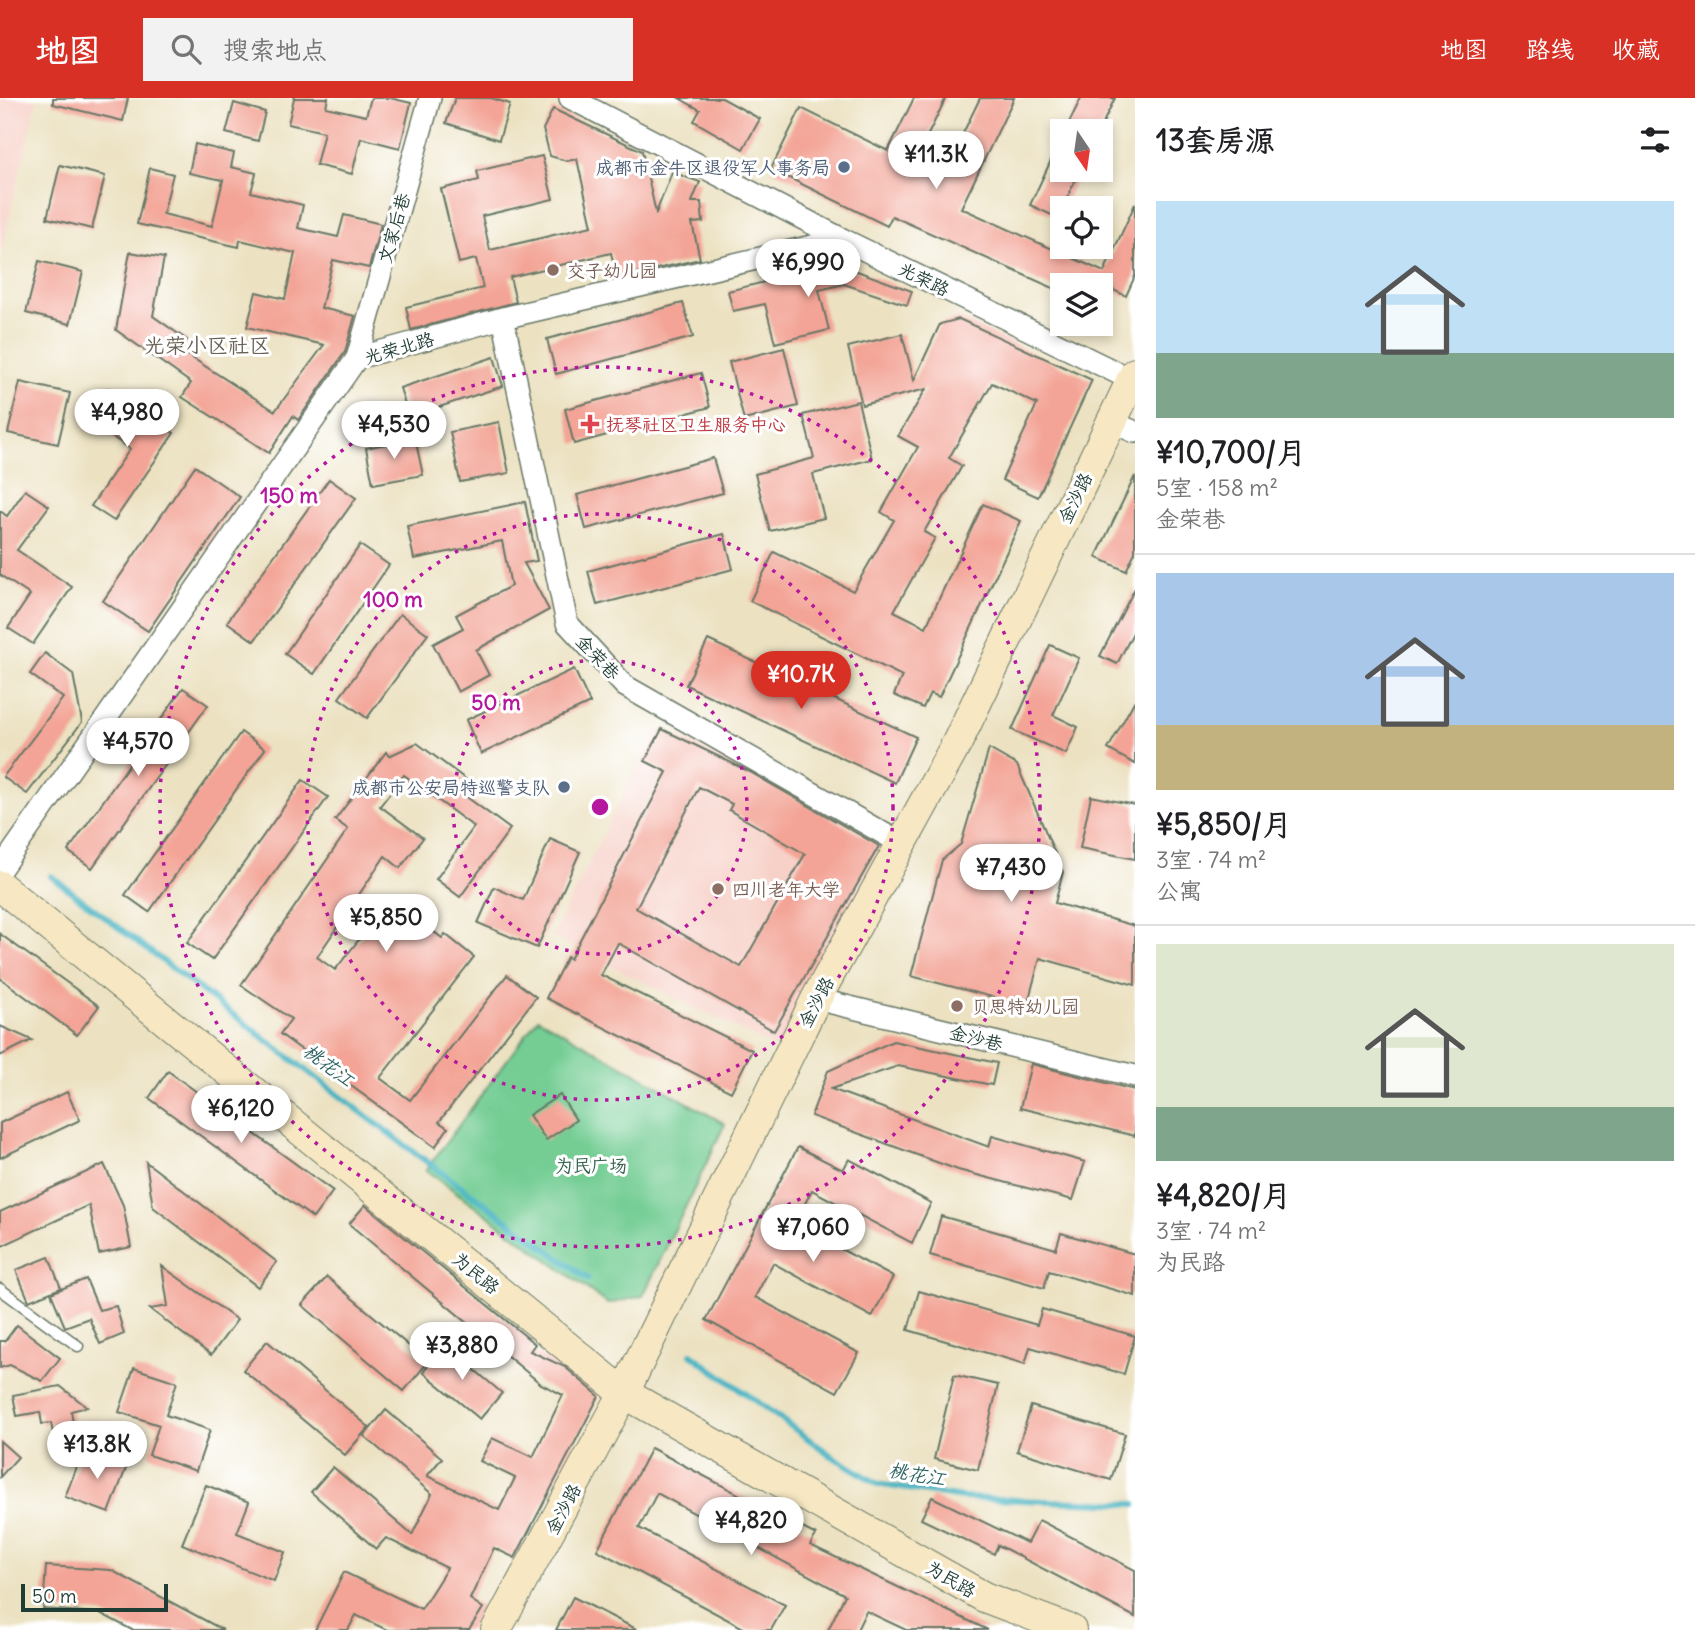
<!DOCTYPE html>
<html lang="zh">
<meta charset="utf-8">
<style>
:root{--surface:#fff;--page:#f2f2f2;--text:#202124;--muted:#757577;--line:#e0e0e0;--accent:#d93025}
body{margin:0;font-family:Delius,"LXGW WenKai TC",sans-serif;background:var(--page);color:var(--text);height:100vh;display:flex;flex-direction:column;font-size:26px;white-space:nowrap}
*{box-sizing:border-box;margin:0}
p{font-size:23px;color:var(--muted)}
.icon{flex:none;width:38px;height:38px;fill:none;stroke:currentColor;stroke-width:2;stroke-linecap:round;stroke-linejoin:round}
.map{position:relative;flex:1;overflow:hidden}
.drawer{display:flex;flex-direction:column;background:var(--surface);width:560px}
.drawer>*{flex:none}
.needle{width:46px;rotate:167deg}
.fabs{position:absolute;left:1050px;top:21px;display:grid;gap:14px}
.fabs a{display:grid;place-items:center;width:63px;height:63px;border-radius:0px;background:var(--surface);box-shadow:0 4px 10px #0003;font-size:35px}
.scale{position:absolute;left:21px;bottom:18px;width:147px;box-sizing:border-box;padding-left:7px;border:4px solid #1f3d34;border-top:0;font-size:19px;line-height:24px;white-space:nowrap;color:#1f3d34;-webkit-text-stroke:5px #fff;paint-order:stroke}
.price{position:absolute;translate:-50% -60px;padding:0 16px;border-radius:24px;background:#fff;color:#222;font-size:23px;line-height:46px;filter:drop-shadow(0 2px 4px #0008)}
.price::after{content:'';position:absolute;left:50%;top:42px;width:21px;height:16px;margin-left:-10px;background:inherit;clip-path:polygon(0 0,100% 0,50% 100%)}
.price.active{background:var(--accent);color:#fff}
ul{padding:0;list-style:none}
li{display:grid;align-content:center;gap:14px;height:371px;padding:0 21px}
li+li{border-top:2px solid var(--line)}
li span{display:grid;place-items:center;height:217px;border-radius:0px;color:#555}
li>.icon{margin-inline-start:auto}
span .icon{width:126px;height:126px;fill:#fffc;stroke-width:1}
li b{font-size:30px}
h2{display:flex;justify-content:space-between;align-items:center;height:84px;padding:0 21px;font-size:30px}
header{display:flex;align-items:center;gap:42px;box-sizing:border-box;height:98px;padding:0 35px;background:var(--accent);color:#fff}
header strong{font-size:33px}
nav{display:flex;gap:38px;margin-inline-start:auto;font-size:24px}
.search{width:490px;height:63px;background:var(--page);display:flex;align-items:center;gap:18px;box-sizing:border-box;padding:0 24px;border-radius:0px;color:var(--muted);font-size:26px}
main{display:flex;flex:1;min-height:0}
.map>svg:first-child{display:block}
</style>
<header>
<strong>地图</strong>
<div class="search"><svg class="icon" aria-label="search" viewBox="0 0 24 24"><circle cx="10" cy="10" r="6"/><path d="M15 15l6 6"/></svg>搜索地点</div>
<nav><a>地图</a><a>路线</a><a>收藏</a></nav>
</header>
<main>
<div class="map">
<svg width="1135" height="1532" viewBox="0 0 1135 1532">
<rect width="100%" height="100%" fill="#fff"/>
<filter id="ink" filterUnits="userSpaceOnUse"><feTurbulence type="fractalNoise" baseFrequency=".0143" numOctaves="2"/><feDisplacementMap in="SourceGraphic" scale="14" xChannelSelector="R" yChannelSelector="G"/><feConvolveMatrix kernelMatrix="1 2 1 2 8 2 1 2 1" color-interpolation-filters="sRGB"/></filter>
<filter id="wash" filterUnits="userSpaceOnUse"><feTurbulence type="fractalNoise" baseFrequency=".00686" numOctaves="4" result="noise"/><feDisplacementMap in="SourceGraphic" scale="28" xChannelSelector="R" yChannelSelector="G"/><feGaussianBlur stdDeviation="1.57" result="paint"/><feColorMatrix in="noise" values="0 0 0 0 0 0 0 0 0 0 0 0 0 0 0 0 0 1.4 0 .05"/><feComposite in="paint" operator="in"/></filter>
<g filter="url(#wash)">
<rect width="100%" height="100%" fill="#ece2c2"/>
<!-- built -->
<g fill="#f7d1c8">
<polygon points="0,0 37,0 0,159"/>
<polygon points="656,631 883,743 779,951 552,839"/>
</g>
<!-- green -->
<polygon fill="#74cd94" stroke="#4a8564" stroke-width="2" points="538,920 725,1026 643,1198 608,1206 426,1072"/>
<g fill="none" stroke-linecap="round" stroke-linejoin="round">
<!-- stream -->
<g stroke="#46b4c2" stroke-width="6">
<polyline points="51,778 415,1055 588,1181"/>
<polyline points="691,1256 832,1358 878,1386 962,1400 1135,1406"/>
</g>
</g>
<g id="blocks">
<!-- building -->
<g fill="#f3a496" fill-rule="evenodd">
<polygon points="53,0 128,0 123,23 53,6"/>
<polygon points="294,0 328,0 326,9 366,18 371,0 390,0 411,5 400,50 361,40 352,76 316,67 324,34 288,26"/>
<polygon points="455,0 491,0 510,6 499,42 446,25"/>
<polygon points="679,0 722,0 760,21 743,51 694,23 700,12"/>
<polygon points="914,0 946,0 914,65 942,79 980,0 1014,0 961,110 1104,174 1135,106 1135,178 1126,198 1103,187 1062,187 1062,194 892,118 887,128 771,71 801,10 888,53"/>
<polygon points="1081,0 1115,0 1099,33 1065,33"/>
<polygon points="234,5 265,14 258,43 226,35"/>
<polygon points="553,11 642,53 656,115 672,74 700,84 692,104 701,104 703,124 692,125 700,161 617,180 611,155 510,179 516,204 411,232 406,209 483,190 476,161 459,165 441,91 479,82 477,73 542,58 553,101 482,118 490,152 592,128 577,61 567,63 550,58 543,31"/>
<polygon points="1062,39 1062,72 1080,72 1058,120 1030,107"/>
<polygon points="195,46 234,55 231,69 256,75 251,94 303,107 298,130 338,139 344,117 381,126 369,170 333,162 321,210 355,218 345,254 298,322 293,318 269,355 182,299 191,285 116,232 130,154 164,160 153,218 187,242 180,252 275,313 324,247 247,229 256,194 285,201 295,155 240,142 239,149 137,126 150,70 173,76 163,116 212,128 223,82 189,75"/>
<polygon points="60,67 105,78 92,131 47,120"/>
<polygon points="39,163 83,174 70,226 26,215"/>
<polygon points="838,166 912,193 907,207 844,186 819,192 829,232 775,245 765,206 733,213 728,193"/>
<polygon points="683,205 693,239 556,276 547,241"/>
<polygon points="959,221 1092,282 1038,399 1002,382 1037,306 992,285 949,360 962,368 924,434 935,440 894,513 926,529 983,406 1021,423 939,599 930,595 923,610 894,597 902,578 750,503 774,454 853,493 894,422 881,414 918,349 898,338 926,291 862,307 848,249 902,236 914,282 940,226"/>
<polygon points="784,250 798,308 744,322 729,264"/>
<polygon points="494,259 503,288 409,319 400,290"/>
<polygon points="701,275 710,309 574,346 565,311"/>
<polygon points="20,284 70,295 58,346 8,335"/>
<polygon points="108,290 174,335 114,423 91,408 130,351 87,322"/>
<polygon points="858,303 872,361 813,376 824,420 770,433 755,376 814,360 803,317"/>
<polygon points="499,324 509,375 460,384 450,334"/>
<polygon points="415,340 423,377 373,386 366,350"/>
<polygon points="713,360 723,395 586,431 577,397"/>
<polygon points="195,368 240,399 148,533 103,503"/>
<polygon points="1135,378 1135,454 1126,473 1096,459"/>
<polygon points="329,381 356,400 254,543 227,524"/>
<polygon points="25,392 49,408 17,452 72,489 33,546 8,530 30,497 0,477 0,413 7,418"/>
<polygon points="525,404 537,463 524,465 549,512 476,552 489,577 458,594 433,546 463,530 456,517 511,488 502,443 414,461 407,428"/>
<polygon points="724,436 733,471 597,507 588,473"/>
<polygon points="360,447 389,467 314,576 285,556"/>
<polygon points="1135,490 1135,531 1117,566 1100,558"/>
<polygon points="400,516 428,536 367,620 339,600"/>
<polygon points="708,542 916,639 895,685 686,587"/>
<polygon points="1050,547 1079,560 1053,617 1078,629 1066,656 1012,632"/>
<polygon points="45,555 73,576 82,624 27,696 3,679 63,600 30,576"/>
<polygon points="574,571 590,605 481,656 466,622"/>
<polygon points="183,590 208,607 92,770 68,753"/>
<polygon points="1135,602 1135,666 1108,651"/>
<path d="M662 631 750 674 879 748 774 933 618 845 601 877 752 952 731 994 546 900 567 859 570 861 667 674 645 663ZM699 689 732 706 729 712 805 756 741 869 636 810Z"/>
<polygon points="241,634 265,651 149,814 125,797"/>
<polygon points="417,645 472,686 464,697 510,731 460,799 436,781 474,729 404,677 380,708 423,740 400,770 385,758 317,859 335,872 391,801 442,840 445,836 474,859 380,980 410,1002 507,877 536,899 439,1024 448,1030 435,1049 280,936 291,921 241,887 348,731 335,722 386,654 389,658"/>
<polygon points="989,651 1017,667 1063,774 1055,805 1135,828 1135,887 1040,860 1027,908 911,878 942,762 961,746"/>
<polygon points="303,682 328,699 212,862 187,845"/>
<polygon points="1091,698 1135,707 1135,761 1080,750"/>
<polygon points="550,741 580,754 537,850 478,825 494,789 523,802"/>
<polygon points="0,836 99,908 77,937 0,880"/>
<polygon points="0,928 32,942 0,958"/>
<polygon points="893,943 997,965 992,987 898,968 831,991 989,1049 992,1038 1085,1064 1073,1102 958,1072 811,1018 828,973"/>
<polygon points="1031,966 1135,992 1135,1038 1020,1010"/>
<polygon points="168,973 333,1093 313,1120 149,1000"/>
<polygon points="67,994 80,1022 0,1060 0,1025"/>
<polygon points="560,997 576,1022 546,1042 529,1017"/>
<polygon points="798,1049 843,1072 849,1061 931,1105 912,1145 812,1092 794,1126 893,1179 872,1219 773,1165 755,1199 859,1255 837,1294 706,1222"/>
<polygon points="146,1064 277,1164 258,1189 153,1109"/>
<polygon points="104,1066 123,1107 131,1149 99,1156 89,1107 0,1149 0,1114"/>
<polygon points="365,1107 535,1246 530,1253 565,1269 599,1298 515,1460 494,1450 470,1501 483,1510 469,1532 387,1532 356,1517 348,1532 315,1532 344,1474 421,1511 447,1470 386,1440 376,1451 311,1394 333,1369 412,1437 432,1396 364,1338 386,1312 442,1360 427,1378 499,1412 515,1380 480,1363 492,1340 533,1359 563,1297 541,1286 349,1126"/>
<polygon points="941,1118 1056,1151 1061,1135 1135,1156 1135,1198 1049,1173 1044,1190 930,1157"/>
<polygon points="49,1159 61,1190 29,1203 16,1172"/>
<polygon points="162,1168 237,1222 211,1257 150,1211 168,1208"/>
<polygon points="327,1179 428,1264 404,1293 302,1207"/>
<polygon points="86,1181 99,1212 116,1208 124,1236 100,1246 89,1220 65,1229 51,1195"/>
<polygon points="919,1193 1037,1227 1042,1211 1135,1238 1124,1276 1030,1249 1025,1266 908,1232"/>
<polygon points="17,1227 60,1260 42,1283 10,1267 0,1270 0,1243 5,1243"/>
<polygon points="267,1243 369,1329 345,1357 243,1272"/>
<polygon points="445,1247 502,1295 480,1321 423,1274"/>
<polygon points="134,1270 177,1284 166,1317 210,1332 196,1373 149,1357 159,1327 119,1314"/>
<polygon points="954,1277 998,1287 978,1372 934,1361"/>
<polygon points="60,1288 87,1309 71,1313 75,1337 54,1340 51,1325 42,1326 40,1314 17,1318 13,1297"/>
<polygon points="1031,1308 1125,1336 1111,1382 1017,1353"/>
<polygon points="0,1343 18,1359 0,1379"/>
<polygon points="85,1348 96,1353 100,1371 105,1356 128,1365 109,1415 65,1399"/>
<polygon points="651,1350 816,1437 810,1447 988,1532 906,1532 866,1513 857,1532 828,1532 845,1497 657,1395 639,1430 785,1507 771,1532 747,1532 597,1452"/>
<polygon points="206,1387 249,1404 237,1435 285,1454 274,1483 182,1446"/>
<polygon points="932,1399 1027,1445 1039,1422 1135,1472 1135,1519 998,1447 994,1456 921,1421"/>
<polygon points="46,1468 111,1472 223,1532 132,1532 100,1515 43,1511"/>
<polygon points="573,1499 638,1532 556,1532"/>
</g>
</g>
</g>
<g filter="url(#ink)">
<use href="#blocks" fill-opacity="0" stroke="#677766" stroke-width="2"/>
<g fill="none" stroke-linecap="round" stroke-linejoin="round">
<defs>
<polyline id="lane" points="0,1191 78,1248"/>
<g id="street">
<polyline points="570,0 842,141 1132,282"/>
<polyline points="503,220 567,525 625,588 902,746"/>
<polyline points="357,260 430,0"/>
<polyline points="1112,324 1135,334"/>
<polyline points="0,772 357,260 503,220 842,141"/>
<polyline points="816,901 1135,978"/>
</g>
<g id="secondary">
<polyline points="0,788 624,1295 984,1499 1071,1532"/>
<polyline points="496,1532 624,1295 816,901 956,647 1135,275"/>
</g>
</defs>
<!-- lane casing -->
<use href="#lane" stroke="#677766" stroke-width="13"/>
<!-- street casing -->
<use href="#street" stroke="#677766" stroke-width="24"/>
<!-- secondary casing -->
<use href="#secondary" stroke="#677766" stroke-width="32"/>
<!-- lane -->
<use href="#lane" stroke="#fff" stroke-width="10"/>
<!-- street -->
<use href="#street" stroke="#fff" stroke-width="21"/>
<!-- secondary -->
<use href="#secondary" stroke="#f7e8c3" stroke-width="30"/>
</g>
</g>
<!-- distance rings -->
<g fill="none" stroke="#b5179e" stroke-width="3.5" stroke-dasharray="3.5 7">
<circle cx="600" cy="709" r="147"/>
<circle cx="600" cy="709" r="293"/>
<circle cx="600" cy="709" r="440"/>
</g>
<!-- markers -->
<g fill="#5c6f8a" stroke="#fff" stroke-width="2.5">
<circle cx="844" cy="69" r="7"/>
<circle cx="564" cy="689" r="7"/>
</g>
<g fill="#8d6e63" stroke="#fff" stroke-width="2.5">
<circle cx="553" cy="172" r="7"/>
<circle cx="718" cy="791" r="7"/>
<circle cx="957" cy="908" r="7"/>
</g>
<path fill="#e0444e" stroke="#fff" stroke-width="2.5" d="M586.5 315.5h7v7h7v7h-7v7h-7v-7h-7v-7h7z"/>
<g text-anchor="middle" dominant-baseline="central" stroke-width="6" stroke-linejoin="round" paint-order="stroke">
<!-- service labels -->
<g font-size="18" fill="#4e5e75" stroke="#fff" text-anchor="end">
<text x="830" y="69">成都市金牛区退役军人事务局</text>
<text x="550" y="689">成都市公安局特巡警支队</text>
</g>
<!-- street labels -->
<g font-size="18" fill="#1f3d34" stroke="#fff">
<text transform="translate(394 130) rotate(-74)">文家后巷</text>
<text transform="translate(924 181) rotate(26)">光荣路</text>
<text transform="translate(399 250) rotate(-16)">光荣北路</text>
<text transform="translate(1075 400) rotate(-64)">金沙路</text>
<text transform="translate(598 559) rotate(47)">金荣巷</text>
<text transform="translate(816 904) rotate(-62)">金沙路</text>
<text transform="translate(976 940) rotate(14)">金沙巷</text>
<text transform="translate(476 1175) rotate(39)">为民路</text>
<text transform="translate(563 1411) rotate(-62)">金沙路</text>
<text transform="translate(951 1481) rotate(30)">为民路</text>
</g>
<!-- education labels -->
<g font-size="18" fill="#785e54" stroke="#fff" text-anchor="start">
<text x="567" y="172">交子幼儿园</text>
<text x="732" y="791">四川老年大学</text>
<text x="971" y="908">贝思特幼儿园</text>
</g>
<!-- health labels -->
<g font-size="18" fill="#be3a42" stroke="#fff" text-anchor="start">
<text x="606" y="326">抚琴社区卫生服务中心</text>
</g>
<!-- park labels -->
<g font-size="18" fill="#34614c" stroke="#fff">
<text x="591" y="1067">为民广场</text>
</g>
<!-- water labels -->
<g font-size="19" font-style="italic" fill="#2b615f" stroke="#fff">
<text transform="translate(329 967) rotate(37)">桃花江</text>
<text transform="translate(917 1376) rotate(10)">桃花江</text>
</g>
<!-- quarter labels -->
<g font-size="21" fill="#696156" stroke="#fff">
<text x="207" y="247">光荣小区社区</text>
</g>
</g>
<circle cx="600" cy="709" r="10" fill="#b5179e" stroke="#fff" stroke-width="3.5"/>
<g font-size="21" text-anchor="middle" font-weight="bold" fill="#b5179e" stroke="#fff" stroke-width="6" stroke-linejoin="round" paint-order="stroke">
<text x="289" y="405">150 m</text>
<text x="393" y="509">100 m</text>
<text x="496" y="612">50 m</text>
</g>
</svg>
<div class="fabs">
<a><svg class="needle" viewBox="-14 -14 28 28"><path d="M0-13l5 13h-10z" fill="#e53935"/><path d="M0 13l5-13h-10z" fill="#757577"/></svg></a>
<a><svg class="icon" aria-label="locate" viewBox="0 0 24 24"><circle cx="12" cy="12" r="6"/><path d="M12 2v4M12 18v4M2 12h4M18 12h4"/></svg></a>
<a><svg class="icon" aria-label="layers" viewBox="0 0 24 24"><path d="M12 4l9 5-9 5-9-5zM3 14l9 5 9-5"/></svg></a>
</div>
<div class="scale">50 m</div>
<b class="price" style="left:936px;top:93px">¥11.3K</b>
<b class="price" style="left:808px;top:201px">¥6,990</b>
<b class="price" style="left:127px;top:351px">¥4,980</b>
<b class="price" style="left:394px;top:363px">¥4,530</b>
<b class="price active" style="left:801px;top:613px">¥10.7K</b>
<b class="price" style="left:138px;top:680px">¥4,570</b>
<b class="price" style="left:1011px;top:806px">¥7,430</b>
<b class="price" style="left:386px;top:856px">¥5,850</b>
<b class="price" style="left:241px;top:1047px">¥6,120</b>
<b class="price" style="left:813px;top:1166px">¥7,060</b>
<b class="price" style="left:462px;top:1284px">¥3,880</b>
<b class="price" style="left:97px;top:1383px">¥13.8K</b>
<b class="price" style="left:751px;top:1459px">¥4,820</b>
</div>
<section class="drawer">
<h2>13套房源<svg class="icon" aria-label="filters" viewBox="0 0 24 24"><path d="M4 7h16M4 17h16"/><circle cx="9" cy="7" r="2"/><circle cx="15" cy="17" r="2"/></svg></h2>
<ul>
<li><span style="background:linear-gradient(#bfe0f5 70%,#7fa58c 0)"><svg class="icon" aria-label="home" viewBox="0 0 24 24"><path d="M3 11l9-7 9 7M6 9v11h12V9"/></svg></span><div><b>¥10,700/月</b><p>5室 · 158 m²</p><p>金荣巷</p></div></li>
<li><span style="background:linear-gradient(#a9c7e8 70%,#c2b280 0)"><svg class="icon" aria-label="home" viewBox="0 0 24 24"><path d="M3 11l9-7 9 7M6 9v11h12V9"/></svg></span><div><b>¥5,850/月</b><p>3室 · 74 m²</p><p>公寓</p></div></li>
<li><span style="background:linear-gradient(#dfe7d0 75%,#7fa58c 0)"><svg class="icon" aria-label="home" viewBox="0 0 24 24"><path d="M3 11l9-7 9 7M6 9v11h12V9"/></svg></span><div><b>¥4,820/月</b><p>3室 · 74 m²</p><p>为民路</p></div></li>
</ul>
</section>
</main>
